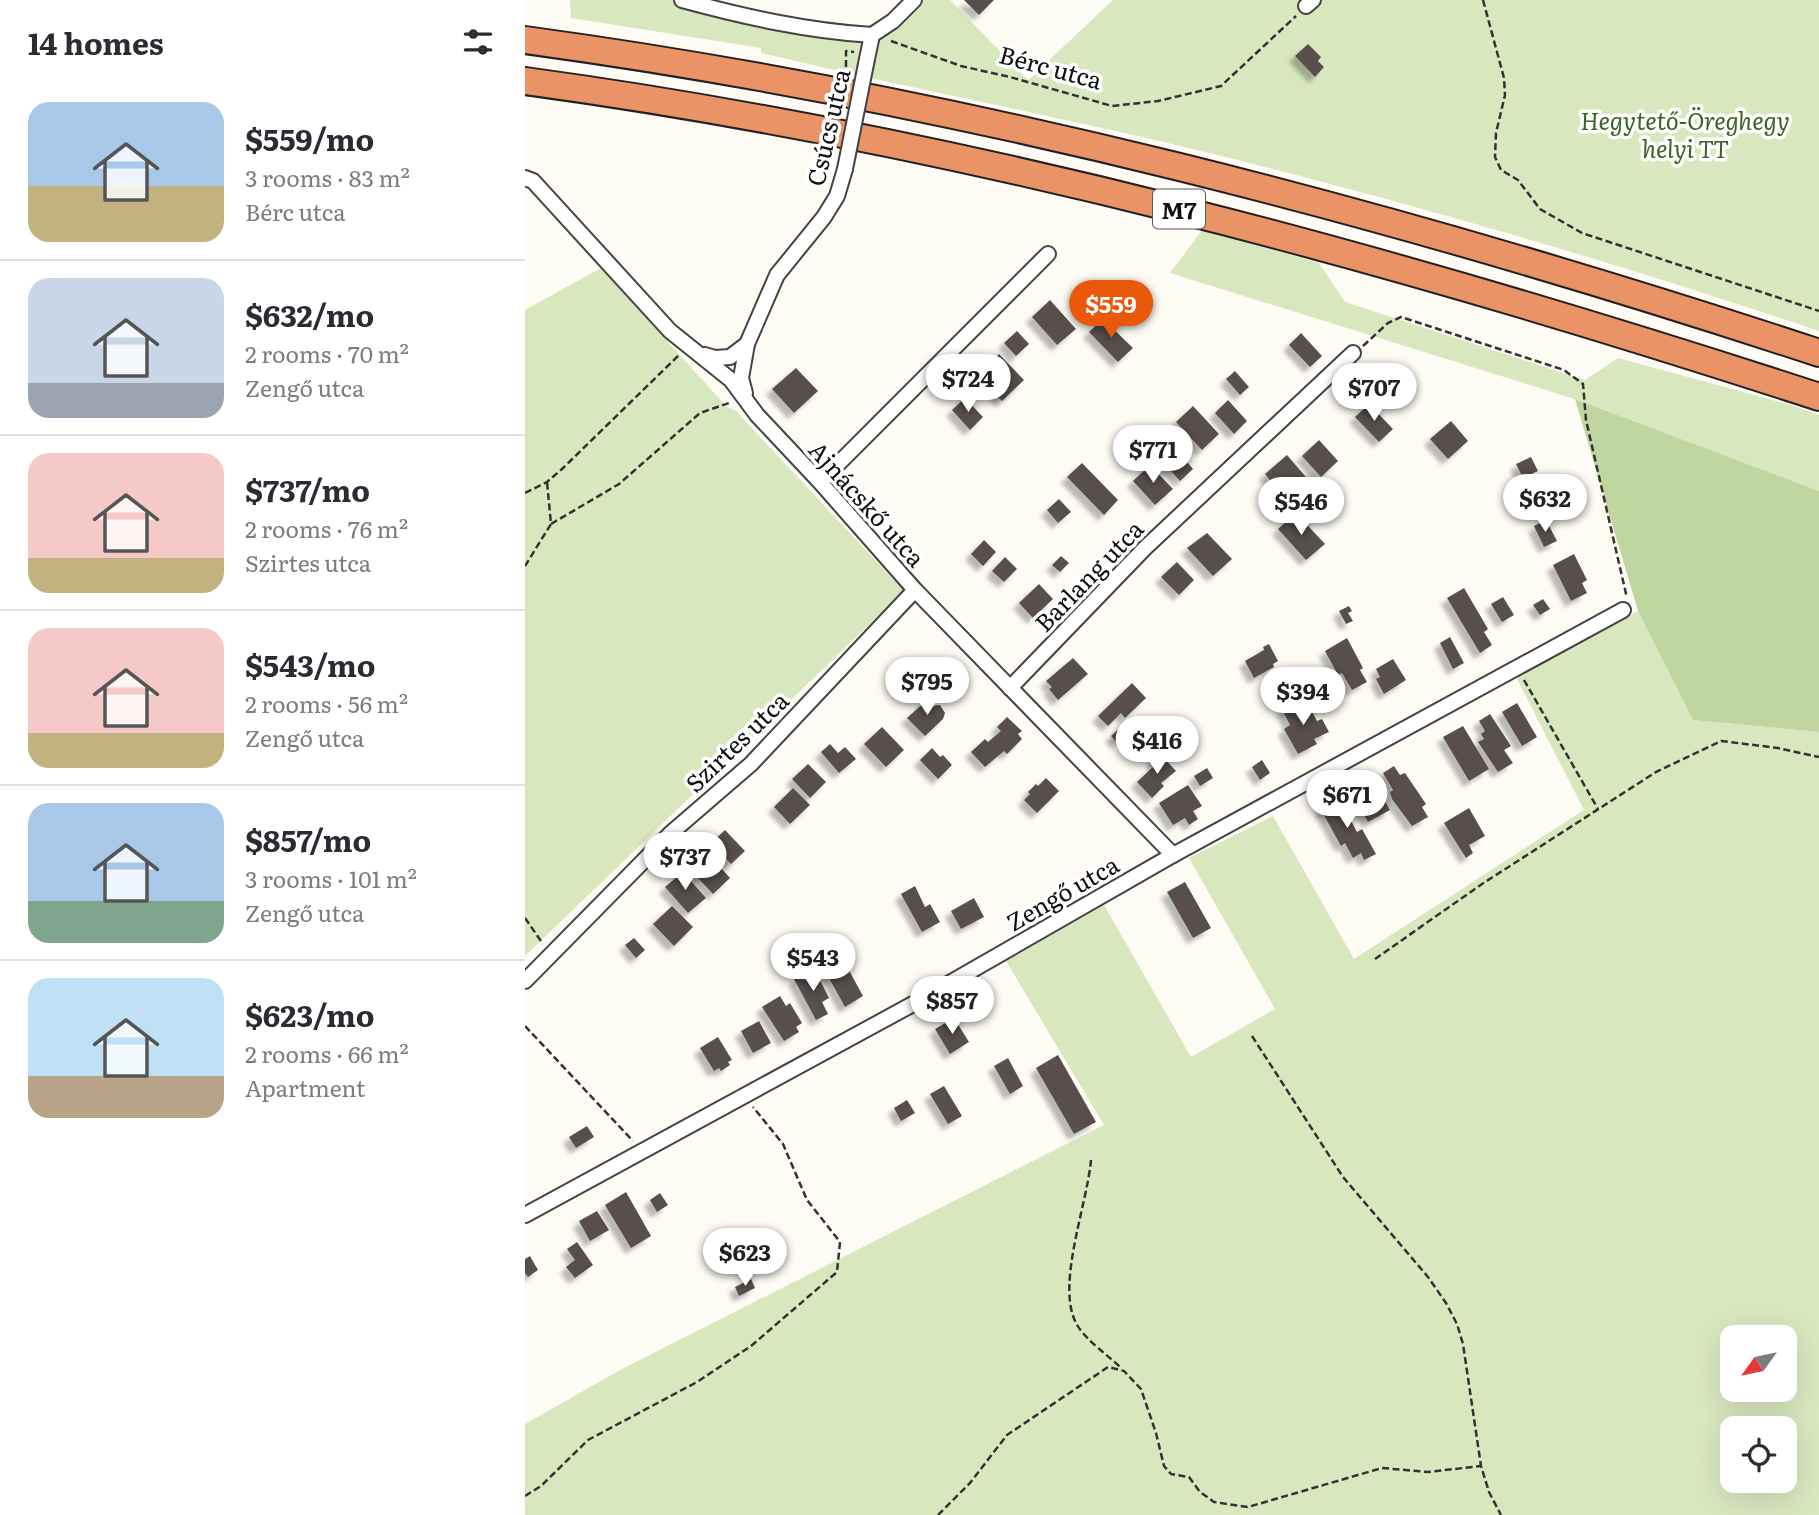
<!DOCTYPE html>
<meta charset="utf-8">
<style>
:root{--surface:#fff;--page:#f7f7f7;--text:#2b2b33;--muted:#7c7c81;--line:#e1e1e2;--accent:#ea580c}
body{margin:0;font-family:Literata,serif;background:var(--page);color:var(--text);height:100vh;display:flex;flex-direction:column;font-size:26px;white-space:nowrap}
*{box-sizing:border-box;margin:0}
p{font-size:23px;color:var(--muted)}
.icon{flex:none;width:38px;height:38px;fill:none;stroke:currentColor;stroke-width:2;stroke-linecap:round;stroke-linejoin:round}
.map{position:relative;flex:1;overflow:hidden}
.panel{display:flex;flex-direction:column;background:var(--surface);width:525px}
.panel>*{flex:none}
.needle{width:46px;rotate:237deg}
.tools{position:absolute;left:1195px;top:1325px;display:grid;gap:14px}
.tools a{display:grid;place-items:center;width:77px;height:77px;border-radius:14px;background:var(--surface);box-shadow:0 7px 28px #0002;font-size:35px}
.price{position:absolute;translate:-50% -60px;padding:0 16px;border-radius:24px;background:#fff;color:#222;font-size:23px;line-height:46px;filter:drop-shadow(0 2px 4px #0008)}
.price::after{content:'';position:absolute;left:50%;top:42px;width:21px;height:16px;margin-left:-10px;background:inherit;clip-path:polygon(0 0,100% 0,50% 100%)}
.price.on{background:var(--accent);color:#fff}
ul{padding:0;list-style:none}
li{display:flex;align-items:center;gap:21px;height:175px;padding:0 28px}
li+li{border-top:2px solid var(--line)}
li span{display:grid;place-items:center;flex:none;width:196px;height:140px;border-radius:21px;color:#555}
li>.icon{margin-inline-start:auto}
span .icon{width:84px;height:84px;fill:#fffc;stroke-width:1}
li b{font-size:30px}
h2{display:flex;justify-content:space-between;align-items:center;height:84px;padding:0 28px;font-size:30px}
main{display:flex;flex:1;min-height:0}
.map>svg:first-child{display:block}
</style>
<main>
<section class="panel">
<h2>14 homes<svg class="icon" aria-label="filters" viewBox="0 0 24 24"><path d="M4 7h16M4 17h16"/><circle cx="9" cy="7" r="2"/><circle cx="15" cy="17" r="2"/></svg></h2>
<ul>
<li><span style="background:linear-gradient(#a9c7e8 60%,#c2b280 0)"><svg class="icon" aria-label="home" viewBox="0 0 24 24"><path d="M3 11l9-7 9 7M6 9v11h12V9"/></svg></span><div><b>$559/mo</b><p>3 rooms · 83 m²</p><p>Bérc utca</p></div></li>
<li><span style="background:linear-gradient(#c9d6e8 75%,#9aa5b1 0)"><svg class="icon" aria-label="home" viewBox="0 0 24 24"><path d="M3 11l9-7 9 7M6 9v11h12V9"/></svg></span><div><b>$632/mo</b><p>2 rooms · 70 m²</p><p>Zengő utca</p></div></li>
<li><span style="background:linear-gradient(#f6c9c9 75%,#c2b280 0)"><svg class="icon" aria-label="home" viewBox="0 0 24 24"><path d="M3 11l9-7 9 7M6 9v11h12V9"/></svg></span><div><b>$737/mo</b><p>2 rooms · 76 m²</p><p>Szirtes utca</p></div></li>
<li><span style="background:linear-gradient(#f6c9c9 75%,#c2b280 0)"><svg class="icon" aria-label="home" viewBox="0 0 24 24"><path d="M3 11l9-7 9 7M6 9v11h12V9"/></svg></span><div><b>$543/mo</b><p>2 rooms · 56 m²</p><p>Zengő utca</p></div></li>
<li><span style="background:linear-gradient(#a9c7e8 70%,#7fa58c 0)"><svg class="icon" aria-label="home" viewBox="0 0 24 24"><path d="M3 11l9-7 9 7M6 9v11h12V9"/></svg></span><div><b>$857/mo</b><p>3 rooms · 101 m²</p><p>Zengő utca</p></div></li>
<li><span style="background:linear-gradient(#bfe0f5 70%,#b9a48a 0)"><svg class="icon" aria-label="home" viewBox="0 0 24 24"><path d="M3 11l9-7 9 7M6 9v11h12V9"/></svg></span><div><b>$623/mo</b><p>2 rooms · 66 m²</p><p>Apartment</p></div></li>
</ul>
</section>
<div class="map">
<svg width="1294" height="1515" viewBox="0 0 1294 1515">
<defs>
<filter id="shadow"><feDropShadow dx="-6" dy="6" stdDeviation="2" flood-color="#0004"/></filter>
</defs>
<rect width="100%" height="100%" fill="#fefbf4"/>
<!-- green -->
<g fill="#d9e7bf" fill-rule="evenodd">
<path d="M45 0H180L179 4 232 10 308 26 340 27 400 0H425L503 80 588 0H1294V331C1117 271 937 218 756 171 584 126 409 94 236 53V48L46 18Z"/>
<polygon points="678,229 794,263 820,302 1060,380 1093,358 1266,405 1294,415 1294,491 1050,399 645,273"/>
<polygon points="76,268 201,406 211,411 379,591 0,956 0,310"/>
<path d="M1113 611 1168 720 1294 732V1515H0V1424L97 1369 579 1125 481 961 579 905 666 1057 750 1009 664 858 748 816 829 959 1059 810 991 677ZM1208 1337H1260V1390H1208ZM1208 1428H1260V1480H1208Z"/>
</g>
<!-- forest -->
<polygon fill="#bfd6a0" points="1050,399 1294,491 1294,732 1168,720 1113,611"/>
<!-- building -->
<g fill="#58504d" filter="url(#shadow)">
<polygon points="439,0 469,0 454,15"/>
<polygon points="783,44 796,57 793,61 799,67 790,77 770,56"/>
<polygon points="525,300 551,329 532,345 507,317"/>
<polygon points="578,319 608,348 593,362 564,332"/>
<polygon points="492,331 504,344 491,356 479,343"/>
<polygon points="776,333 797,356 785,367 764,345"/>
<polygon points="474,354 499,380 477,401 452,375"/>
<polygon points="271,368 293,391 269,413 247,389"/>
<polygon points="710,371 724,387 715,395 701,379"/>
<polygon points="440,398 458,417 445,430 427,410"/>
<polygon points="703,400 722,421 709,434 690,413"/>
<polygon points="844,404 868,429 854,442 830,417"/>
<polygon points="668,406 694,434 677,450 651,422"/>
<polygon points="926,421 943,441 923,459 905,439"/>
<polygon points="794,440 813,461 796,477 777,456"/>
<polygon points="651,449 668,469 655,481 637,461"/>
<polygon points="762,455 781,477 759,496 740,474"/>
<polygon points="1006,457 1013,471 998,478 991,464"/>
<polygon points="557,463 593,500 579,515 542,477"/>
<polygon points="625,465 648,489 630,505 608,481"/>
<polygon points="534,499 546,512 533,523 522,510"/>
<polygon points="771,513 800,544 781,560 753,529"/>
<polygon points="1021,520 1032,541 1019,547 1009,526"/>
<polygon points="682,533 707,559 688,576 662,548"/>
<polygon points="459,540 471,552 458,566 446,554"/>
<polygon points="1049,554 1062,580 1057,583 1062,593 1046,601 1028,565"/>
<polygon points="536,556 544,563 535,572 527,565"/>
<polygon points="480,557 492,569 479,582 467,571"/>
<polygon points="652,562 669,580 654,595 636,577"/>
<polygon points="514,584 528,599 508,618 494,603"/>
<polygon points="939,588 963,629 959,632 967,645 955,653 922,598"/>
<polygon points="978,597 989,615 977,622 966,604"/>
<polygon points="1018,599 1025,609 1015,615 1008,605"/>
<polygon points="824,606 827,611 823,613 828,621 821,624 814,611"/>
<polygon points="925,637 939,663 928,669 915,643"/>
<polygon points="822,638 838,668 835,670 842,682 827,690 817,673 813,675 800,651"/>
<polygon points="744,644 753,661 748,664 749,667 729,678 720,661 739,650 738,647"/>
<polygon points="548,658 563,674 533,700 524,689 527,687 521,681"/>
<polygon points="868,659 881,680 859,694 851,679 855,677 851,669"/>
<polygon points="607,683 621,698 600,718 596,713 583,726 573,716"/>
<polygon points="401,701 407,706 415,705 420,713 418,719 400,736 382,718"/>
<polygon points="769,701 773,709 783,704 792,721 797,719 804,732 789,739 792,744 773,754 759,729 765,725 757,709"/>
<polygon points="992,703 1012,737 997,746 977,712"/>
<polygon points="965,714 986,746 979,750 988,763 973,772 953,742 959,739 956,734 960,731 954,721"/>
<polygon points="482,717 497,731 493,734 497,739 482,754 479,751 460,767 446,752 460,739 463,742 476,731 472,727"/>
<polygon points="599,724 605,730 592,743 586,736"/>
<polygon points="938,726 964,769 944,781 918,737"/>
<polygon points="357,727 379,750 361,767 339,744"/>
<polygon points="305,744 313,753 320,747 331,759 314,773 296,752"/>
<polygon points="407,748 415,757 418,755 427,765 413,779 395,760"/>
<polygon points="636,751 640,755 638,757 651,771 636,783 639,786 627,798 612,782 631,764 627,760"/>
<polygon points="737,760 745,773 735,780 727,767"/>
<polygon points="283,764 301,782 285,798 267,779"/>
<polygon points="869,766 875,775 880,773 901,804 897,807 903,817 887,826 867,799 865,792 868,790 858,773"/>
<polygon points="682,768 688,778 675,786 669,776"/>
<polygon points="521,778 534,791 512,813 499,800 505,794 503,792 511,784 513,786"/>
<polygon points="848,779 865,810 843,822 826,791"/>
<polygon points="663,785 677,806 668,811 673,819 664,825 660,818 648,825 634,803"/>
<polygon points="268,788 285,805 265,824 249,807"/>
<polygon points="814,798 832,832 837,829 851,854 839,860 836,853 828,858 820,843 816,846 795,808"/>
<polygon points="944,808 960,836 944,845 948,853 941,858 919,823"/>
<polygon points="200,830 220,851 206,864 186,843"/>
<polygon points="181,851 205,878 188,894 159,863 169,854 173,858"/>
<polygon points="158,872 181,898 163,913 140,887"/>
<polygon points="660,882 686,928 668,938 642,892"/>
<polygon points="390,886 400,907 405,904 415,922 397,932 376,894"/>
<polygon points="449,898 459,917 436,929 426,911"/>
<polygon points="147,906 168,927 149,946 128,924"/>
<polygon points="109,938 120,950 111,958 100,945"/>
<polygon points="312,961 315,966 320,963 338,996 320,1007 299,969"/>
<polygon points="289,968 304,998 297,1002 303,1014 291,1020 269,979"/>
<polygon points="255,996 261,1006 265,1003 277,1023 271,1027 274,1032 259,1041 237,1007"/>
<polygon points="429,1018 444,1042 425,1054 410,1029"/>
<polygon points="234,1021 246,1043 228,1053 216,1031"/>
<polygon points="193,1037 207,1060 203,1062 205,1065 196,1071 194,1068 189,1071 175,1048"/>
<polygon points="533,1055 571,1122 549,1134 511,1068"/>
<polygon points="483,1058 498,1086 485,1094 469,1066"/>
<polygon points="419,1086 437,1116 423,1124 405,1094"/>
<polygon points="382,1100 390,1113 376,1121 369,1108"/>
<polygon points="62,1126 69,1137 51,1148 44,1137"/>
<polygon points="101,1192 126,1236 106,1248 80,1205"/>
<polygon points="135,1193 143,1205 132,1212 125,1200"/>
<polygon points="72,1211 84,1230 65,1241 54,1221"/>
<polygon points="52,1242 68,1265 50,1278 41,1267 50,1260 42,1249"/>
<polygon points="5,1256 13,1270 3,1277 0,1273 0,1259"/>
<polygon points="226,1279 230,1288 214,1296 210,1287"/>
</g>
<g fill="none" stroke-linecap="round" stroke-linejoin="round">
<defs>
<g id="minor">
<path d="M157 0C220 17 282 31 347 35"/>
<polyline points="781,6 788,0"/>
<polyline points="342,59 347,35 368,21 389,0"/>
<polyline points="0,178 8,181 145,331 206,380 232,415 295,482 390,590 648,855"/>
<polyline points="180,355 190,358 205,357 222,344 252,275 299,217 312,196 320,169"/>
<polyline points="220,393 216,378 222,344"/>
<polyline points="295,482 523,254"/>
<polyline points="485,688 620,548 828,353"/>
<polyline points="0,981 146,833 226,764 390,590"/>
<polyline points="0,1215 388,1004 648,855 1098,610"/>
</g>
<g id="motorway">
<path d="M0 40C441 100 872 214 1294 353"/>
<path d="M0 81C442 141 871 259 1294 397"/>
</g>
</defs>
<!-- minor casing -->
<use href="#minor" stroke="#434343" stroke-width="18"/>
<!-- motorway casing -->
<use href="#motorway" stroke="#212121" stroke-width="30"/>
<!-- path -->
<g stroke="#323232" stroke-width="2.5" stroke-dasharray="7 3.5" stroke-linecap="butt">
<polyline points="958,0 979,78 980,95 971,133 970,157 976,170 993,180 1015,209 1057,233 1294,311"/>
<polyline points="366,41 436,66 485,77 587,106 633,101 696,86 771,16"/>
<polyline points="321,67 321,51 329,52"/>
<polyline points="838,346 863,323 876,317 1039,370 1058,384 1061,420 1102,598"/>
<polyline points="0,493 22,482 37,469 154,355"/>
<polyline points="26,524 94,484 175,413 204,403"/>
<polyline points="0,566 26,524 22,482"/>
<polyline points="999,680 1073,809"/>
<polyline points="0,918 18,944"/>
<polyline points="850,959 957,884 1131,772 1196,741 1253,748 1294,757"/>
<polyline points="0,1026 108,1141"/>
<polyline points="727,1036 818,1177 903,1277 921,1303 932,1324 938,1344 956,1466 964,1492 976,1515"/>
<path d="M566 1160C562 1205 531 1285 551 1323 559 1339 583 1355 596 1368"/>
<polyline points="0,1496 16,1486 63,1440 172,1382 226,1346 312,1272 315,1242 282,1200 258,1144 228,1107"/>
<polyline points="413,1515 445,1483 482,1435 583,1367 599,1371 616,1389 631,1433 639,1466 646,1474 664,1477 675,1492 689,1502 723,1507 857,1468 903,1472 956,1466"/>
</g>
<!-- minor -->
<use href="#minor" stroke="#fff" stroke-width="14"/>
<!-- motorway -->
<use href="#motorway" stroke="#e99367" stroke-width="26"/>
<defs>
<polyline id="minor-bridge" points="320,169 342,59"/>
</defs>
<!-- minor-bridge casing -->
<use href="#minor-bridge" stroke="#434343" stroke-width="18" stroke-linecap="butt"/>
<!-- minor-bridge -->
<use href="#minor-bridge" stroke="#fff" stroke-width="14"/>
</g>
<g text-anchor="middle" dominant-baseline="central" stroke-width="7" stroke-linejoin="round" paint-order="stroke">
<!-- shield labels -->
<rect fill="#fff" stroke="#585858" stroke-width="2" x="628" y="189.5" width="52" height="39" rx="5"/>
<g font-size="23" font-weight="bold" fill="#101010">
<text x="654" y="209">M7</text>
</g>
<!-- street labels -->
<g font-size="24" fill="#101010" stroke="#fff">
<text transform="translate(526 66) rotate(15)">Bérc utca</text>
<text transform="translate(302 127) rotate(-77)">Csúcs utca</text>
<text transform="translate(343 503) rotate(48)">Ajnácskő utca</text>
<text transform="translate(563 575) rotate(-46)">Barlang utca</text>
<text transform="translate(211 741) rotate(-44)">Szirtes utca</text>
<text transform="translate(537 892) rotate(-30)">Zengő utca</text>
</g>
<!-- park labels -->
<g font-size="24" font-style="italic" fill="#396424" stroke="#fff">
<text x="1160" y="119">Hegytető-Öreghegy<tspan x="1160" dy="28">helyi TT</tspan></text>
</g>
</g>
</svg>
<div class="tools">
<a><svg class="needle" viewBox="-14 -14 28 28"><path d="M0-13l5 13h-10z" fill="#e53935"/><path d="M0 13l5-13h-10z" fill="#7c7c81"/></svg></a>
<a><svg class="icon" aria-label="locate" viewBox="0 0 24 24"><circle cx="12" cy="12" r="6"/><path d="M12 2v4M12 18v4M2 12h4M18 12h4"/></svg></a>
</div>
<b class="price on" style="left:586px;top:340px">$559</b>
<b class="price" style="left:443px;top:414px">$724</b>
<b class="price" style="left:849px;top:423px">$707</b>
<b class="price" style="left:628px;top:485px">$771</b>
<b class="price" style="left:1020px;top:534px">$632</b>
<b class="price" style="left:776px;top:537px">$546</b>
<b class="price" style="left:402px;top:717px">$795</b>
<b class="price" style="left:778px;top:727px">$394</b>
<b class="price" style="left:632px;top:776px">$416</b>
<b class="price" style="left:822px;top:830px">$671</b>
<b class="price" style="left:160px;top:892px">$737</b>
<b class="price" style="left:288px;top:993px">$543</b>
<b class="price" style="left:427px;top:1036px">$857</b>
<b class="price" style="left:220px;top:1288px">$623</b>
</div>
</main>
